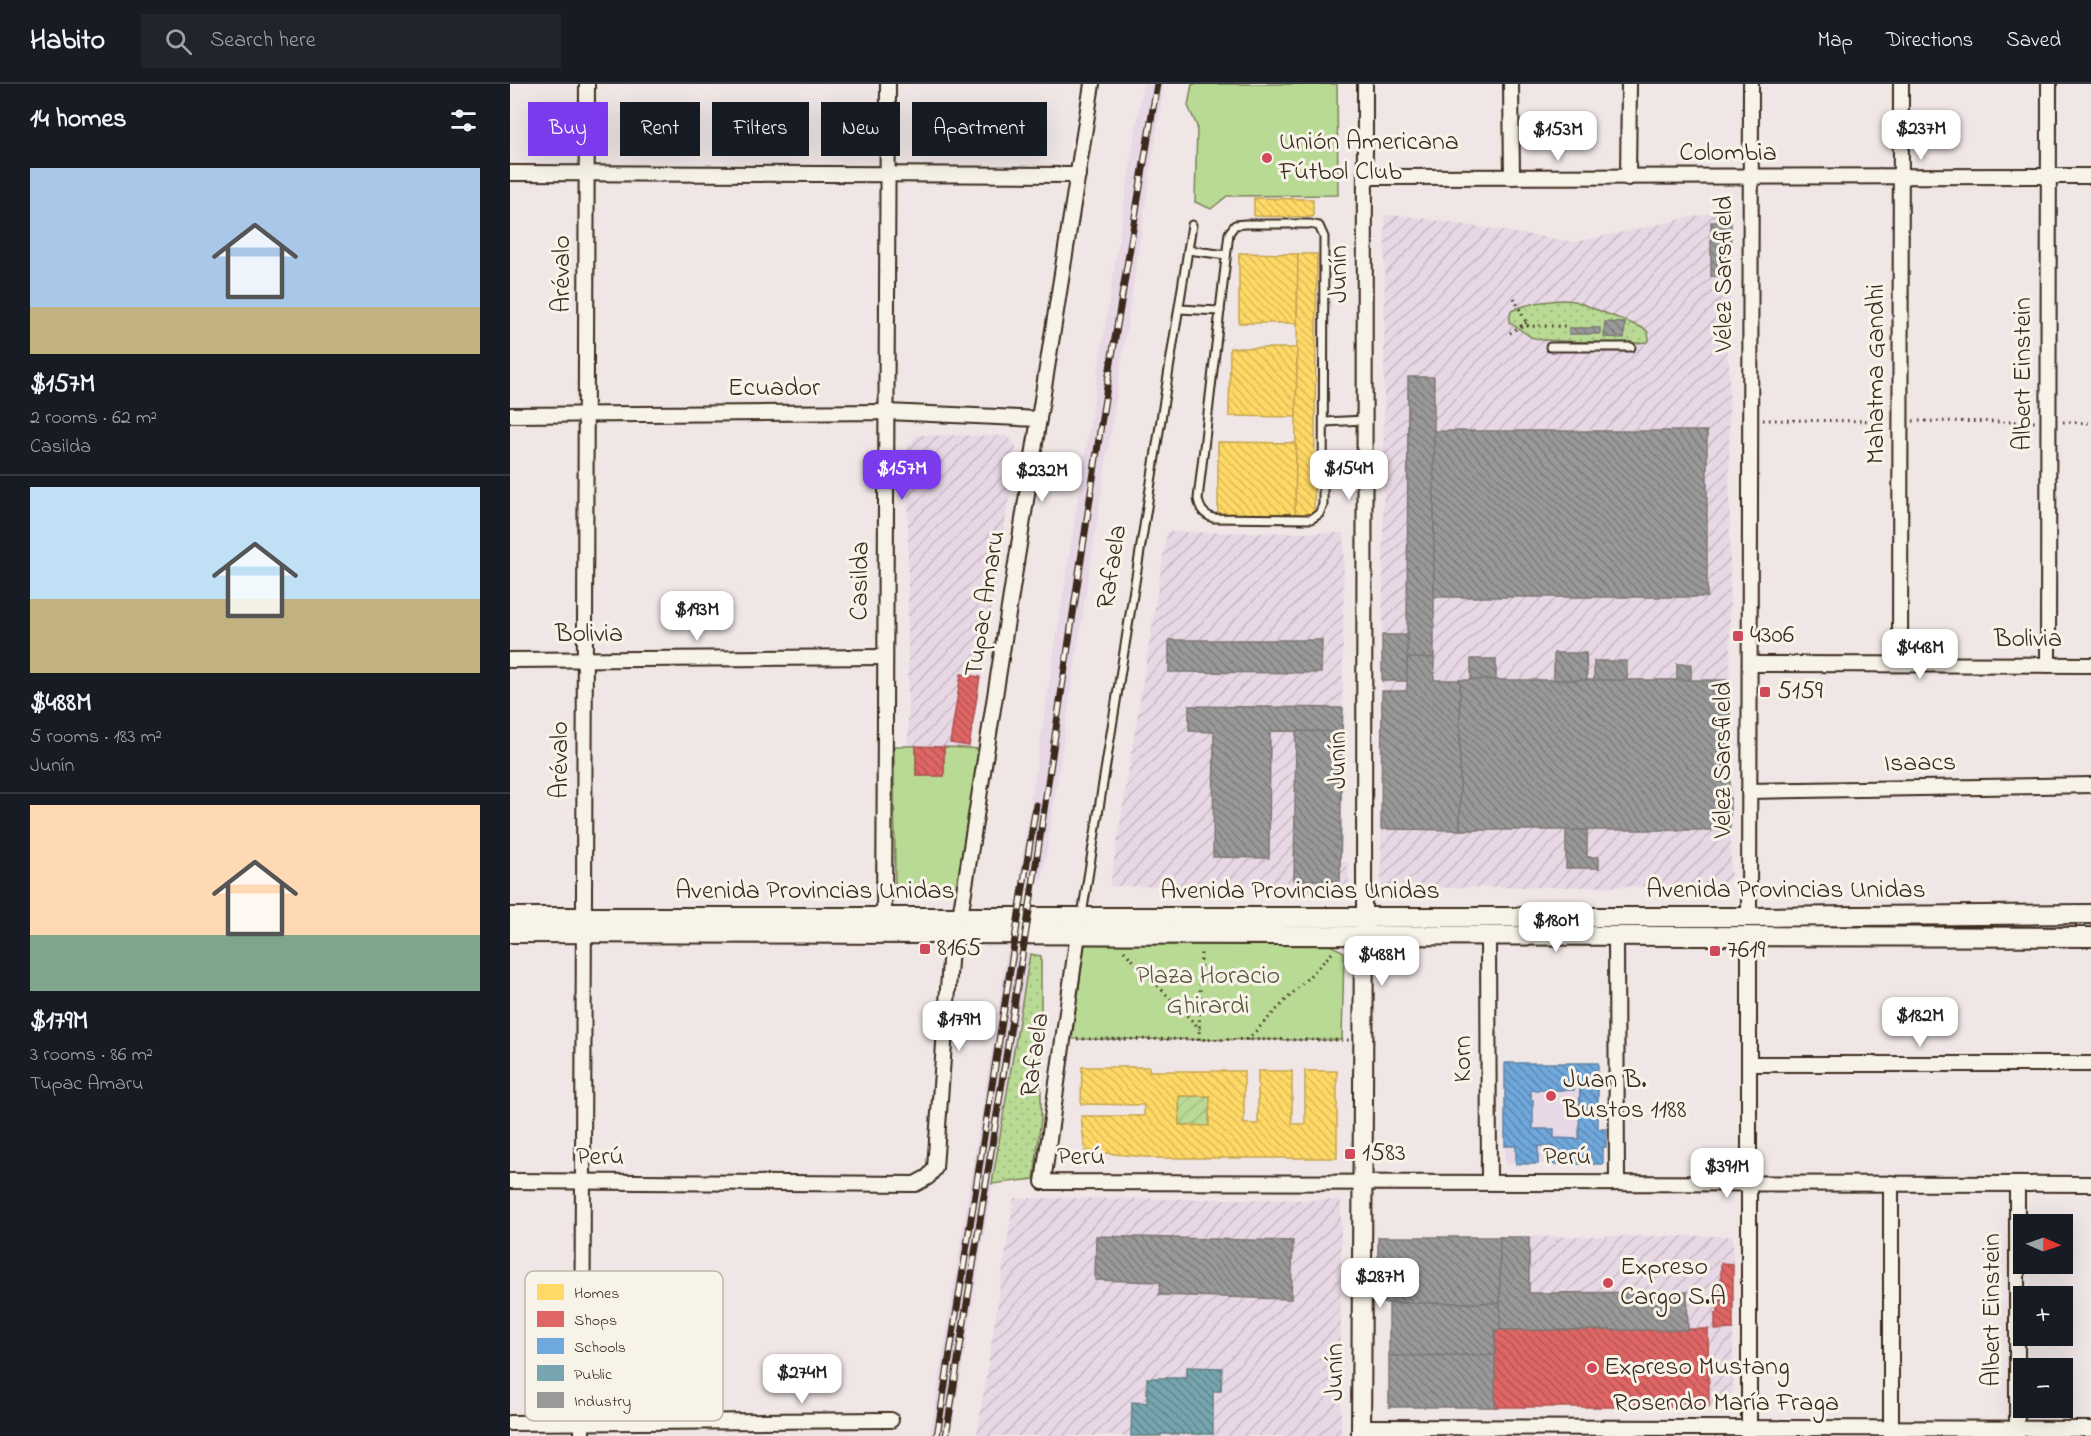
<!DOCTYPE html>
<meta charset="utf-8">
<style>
:root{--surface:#171b24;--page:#20242c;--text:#f1f3f6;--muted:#9ea1a6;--line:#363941;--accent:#7c3aed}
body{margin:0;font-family:"Indie Flower",sans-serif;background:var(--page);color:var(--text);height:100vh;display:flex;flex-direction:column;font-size:22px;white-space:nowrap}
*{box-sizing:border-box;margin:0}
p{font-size:20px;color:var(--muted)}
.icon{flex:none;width:33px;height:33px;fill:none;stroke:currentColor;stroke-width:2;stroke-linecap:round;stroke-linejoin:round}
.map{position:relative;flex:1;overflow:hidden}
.sheet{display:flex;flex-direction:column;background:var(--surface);width:510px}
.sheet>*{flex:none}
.guide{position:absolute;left:18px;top:18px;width:570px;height:54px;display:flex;gap:12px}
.needle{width:39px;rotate:92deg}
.fabs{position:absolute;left:1503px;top:1130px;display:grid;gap:12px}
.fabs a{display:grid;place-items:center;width:60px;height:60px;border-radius:0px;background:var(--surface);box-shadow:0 6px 24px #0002;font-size:30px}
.price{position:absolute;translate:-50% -51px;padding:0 14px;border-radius:12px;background:#fff;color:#222;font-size:20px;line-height:39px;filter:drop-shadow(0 2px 3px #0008)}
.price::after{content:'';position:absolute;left:50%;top:36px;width:18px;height:14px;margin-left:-9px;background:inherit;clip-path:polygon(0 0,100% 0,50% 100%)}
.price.active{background:var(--accent);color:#fff}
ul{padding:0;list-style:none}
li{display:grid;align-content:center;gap:12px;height:318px;padding:0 30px}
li+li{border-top:2px solid var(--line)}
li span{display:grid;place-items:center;height:186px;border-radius:0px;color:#555}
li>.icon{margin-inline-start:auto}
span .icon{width:108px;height:108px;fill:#fffc;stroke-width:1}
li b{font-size:26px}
h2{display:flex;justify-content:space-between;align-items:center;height:72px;padding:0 30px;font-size:26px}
.pill{padding:0 21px;border-radius:0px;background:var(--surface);box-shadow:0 6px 24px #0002;font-size:21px;line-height:54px}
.pill.active{background:var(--accent);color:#fff}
header{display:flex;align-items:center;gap:36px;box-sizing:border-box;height:84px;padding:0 30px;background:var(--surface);border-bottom:2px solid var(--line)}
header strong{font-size:28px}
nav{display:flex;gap:33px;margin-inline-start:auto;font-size:21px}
.search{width:420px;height:54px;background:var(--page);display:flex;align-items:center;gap:15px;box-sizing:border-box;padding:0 21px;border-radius:0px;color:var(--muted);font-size:22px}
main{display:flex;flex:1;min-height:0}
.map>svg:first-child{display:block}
</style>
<header>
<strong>Habito</strong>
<div class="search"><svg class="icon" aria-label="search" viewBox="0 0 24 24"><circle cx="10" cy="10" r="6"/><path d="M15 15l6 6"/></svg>Search here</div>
<nav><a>Map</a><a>Directions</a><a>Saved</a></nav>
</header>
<main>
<section class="sheet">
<h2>14 homes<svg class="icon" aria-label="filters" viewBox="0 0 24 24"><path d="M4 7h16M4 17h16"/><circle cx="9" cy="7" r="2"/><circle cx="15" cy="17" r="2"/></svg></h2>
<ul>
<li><span style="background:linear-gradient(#a9c7e8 75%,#c2b280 0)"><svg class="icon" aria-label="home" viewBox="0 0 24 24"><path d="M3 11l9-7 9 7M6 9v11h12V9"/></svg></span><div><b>$157M</b><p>2 rooms · 62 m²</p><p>Casilda</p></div></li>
<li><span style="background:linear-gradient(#bfe0f5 60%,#c2b280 0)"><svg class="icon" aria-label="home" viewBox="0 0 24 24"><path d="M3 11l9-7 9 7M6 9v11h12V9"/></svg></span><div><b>$488M</b><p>5 rooms · 183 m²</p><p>Junín</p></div></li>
<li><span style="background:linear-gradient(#ffd9b3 70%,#7fa58c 0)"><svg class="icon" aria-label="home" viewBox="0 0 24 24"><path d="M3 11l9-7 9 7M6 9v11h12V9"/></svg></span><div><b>$179M</b><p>3 rooms · 86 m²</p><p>Tupac Amaru</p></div></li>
</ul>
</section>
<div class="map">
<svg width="1581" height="1352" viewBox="0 0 1581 1352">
<defs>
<pattern id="industrial-furrows" width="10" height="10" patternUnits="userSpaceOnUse" patternTransform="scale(1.5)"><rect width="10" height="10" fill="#e8d7e4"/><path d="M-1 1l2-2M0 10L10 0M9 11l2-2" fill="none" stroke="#c8b9c3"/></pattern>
<pattern id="grass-dots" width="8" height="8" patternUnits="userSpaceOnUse" patternTransform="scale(1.5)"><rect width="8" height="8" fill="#b9da94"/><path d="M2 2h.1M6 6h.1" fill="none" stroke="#a0bb7f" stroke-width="1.8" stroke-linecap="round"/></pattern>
<pattern id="garden-furrows" width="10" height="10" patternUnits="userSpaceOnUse" patternTransform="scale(1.5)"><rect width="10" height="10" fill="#b9da94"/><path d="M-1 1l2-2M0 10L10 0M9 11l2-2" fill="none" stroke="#a0bb7f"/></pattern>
<pattern id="homes-back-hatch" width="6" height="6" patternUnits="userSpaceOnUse" patternTransform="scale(1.5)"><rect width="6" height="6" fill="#ffd966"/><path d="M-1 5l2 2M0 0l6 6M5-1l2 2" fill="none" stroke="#dbba58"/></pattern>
<pattern id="shops-back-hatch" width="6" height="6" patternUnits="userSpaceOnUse" patternTransform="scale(1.5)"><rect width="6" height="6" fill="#e06666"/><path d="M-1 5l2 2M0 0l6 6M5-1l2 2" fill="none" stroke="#b75453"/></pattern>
<pattern id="schools-back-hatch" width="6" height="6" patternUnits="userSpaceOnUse" patternTransform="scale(1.5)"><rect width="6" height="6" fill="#6fa8dc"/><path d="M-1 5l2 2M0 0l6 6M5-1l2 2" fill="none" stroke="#5c89b2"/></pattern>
<pattern id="public-back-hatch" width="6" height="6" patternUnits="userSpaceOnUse" patternTransform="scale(1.5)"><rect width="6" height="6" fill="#76a5af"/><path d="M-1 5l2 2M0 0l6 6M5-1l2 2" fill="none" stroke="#62878e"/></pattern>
<pattern id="industry-back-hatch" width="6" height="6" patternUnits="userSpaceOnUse" patternTransform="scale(1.5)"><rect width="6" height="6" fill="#999"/><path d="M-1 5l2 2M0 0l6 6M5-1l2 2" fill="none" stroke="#7e7d7c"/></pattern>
</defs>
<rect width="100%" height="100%" fill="#f0e6e6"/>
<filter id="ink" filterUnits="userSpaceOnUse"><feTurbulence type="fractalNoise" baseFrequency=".0167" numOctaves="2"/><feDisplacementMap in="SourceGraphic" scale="12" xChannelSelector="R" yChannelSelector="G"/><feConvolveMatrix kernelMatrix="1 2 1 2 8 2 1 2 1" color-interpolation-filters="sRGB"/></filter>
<g filter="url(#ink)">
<!-- built -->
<g fill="#e8d7e4">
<polygon points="633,0 654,0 532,795 509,793"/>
<polygon points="497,868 520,870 441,1352 420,1352"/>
<polygon points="995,979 1088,979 1088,1045 1096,1045 1096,1063 1093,1063 1093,1080 995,1080"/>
</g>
<!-- industrial -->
<g fill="url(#industrial-furrows)">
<polygon points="1215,126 1221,131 1220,242 1217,245 1217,274 1219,278 1221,792 1212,802 871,804 875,131 897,132 1066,158"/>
<polygon points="408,351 497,352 507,362 460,664 434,663 434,692 406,692 406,662 398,661 398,361"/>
<polygon points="657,448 834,449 831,777 838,778 839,799 821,809 787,809 783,804 600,802"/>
<polygon points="504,1114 831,1116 831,1352 467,1352"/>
<polygon points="1223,1152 1223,1307 1210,1323 879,1323 879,1219 868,1219 868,1153"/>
</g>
<!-- grass -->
<g fill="url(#grass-dots)" stroke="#7a8259" stroke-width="1.5">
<path d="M1053 216 1065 217 1133 244 1138 248 1139 256 1137 258 1117 260 1033 256 1021 253 999 238 1001 227C1019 219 1034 217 1053 216Z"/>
<polygon points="520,870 531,872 531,1034 524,1095 482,1100"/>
</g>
<!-- park -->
<g fill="#b9da94" stroke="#7a8259" stroke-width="1.5">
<polygon points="682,0 827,0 828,111 717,112 701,125 685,118 687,42 678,22"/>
<polygon points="384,662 406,662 406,692 434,692 434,663 473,665 447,810 385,801"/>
<polygon points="575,859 820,861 834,868 832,956 562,955"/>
</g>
<!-- garden -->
<polygon fill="url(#garden-furrows)" stroke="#7a8259" stroke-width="1.5" points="669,1012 700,1012 699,1042 669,1041"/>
<!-- homes -->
<g fill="url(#homes-back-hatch)" stroke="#c4a450" stroke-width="1.5" fill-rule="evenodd">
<polygon points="744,114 803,115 803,133 744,132"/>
<polygon points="729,169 788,170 787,239 729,239"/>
<polygon points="788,170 807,170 804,431 785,430"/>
<polygon points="720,264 787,264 786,333 719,332"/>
<polygon points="708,358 786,359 785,431 708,430"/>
<path d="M572 983H639V987H734V1040H748V987H782V1040H795V987H827V1074H645L575 1067 571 1032H634V1021L571 1020ZM669 1012H700L699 1042 669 1041Z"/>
</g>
<!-- shops -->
<g fill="url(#shops-back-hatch)" stroke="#ae5450" stroke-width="1.5">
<polygon points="451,590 470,593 459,662 440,659"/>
<polygon points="406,662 434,663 434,692 406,692"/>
<polygon points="1211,1179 1223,1180 1223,1245 1205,1246 1205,1229 1208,1229 1208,1216 1211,1216"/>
<polygon points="1198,1245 1199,1323 985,1323 985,1246"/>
</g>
<!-- schools -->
<path fill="url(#schools-back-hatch)" stroke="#5f82a3" stroke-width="1.5" fill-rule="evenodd" d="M995 979H1088V1045H1096V1063H1093V1080H1042V1062H1028V1080H1006V1062H995ZM1064 996H1070L1069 1055 1044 1054V1045H1023V1016H1021V1006H1064Z"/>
<!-- public -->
<polygon fill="url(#public-back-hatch)" stroke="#648084" stroke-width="1.5" points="677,1283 712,1284 711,1307 703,1307 703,1350 651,1350 651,1352 621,1352 622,1318 637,1319 637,1294 677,1294"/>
<!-- industry -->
<g fill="url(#industry-back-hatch)" stroke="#7d7874" stroke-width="1.5">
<polygon points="1201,138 1221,138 1220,193 1201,192"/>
<polygon points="1095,238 1115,239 1114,254 1094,253"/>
<rect x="1059" y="244" width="31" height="6"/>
<polygon points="898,293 924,293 924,574 897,574"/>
<rect x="924" y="347" width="273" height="166"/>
<polygon points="872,551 897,551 898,597 872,597"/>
<polygon points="659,556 812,556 811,589 659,588"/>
<polygon points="1044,569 1076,569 1077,596 1044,596"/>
<polygon points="897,574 924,574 924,596 950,596 950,746 871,745 872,607 897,607"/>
<rect x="961" y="575" width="25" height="21"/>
<rect x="1084" y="577" width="33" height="19"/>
<rect x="1167" y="580" width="14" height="16"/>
<rect x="950" y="596" width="270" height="150"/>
<polygon points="679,622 833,624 832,648 760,647 759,774 703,773 704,648 679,647"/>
<polygon points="786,647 832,648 830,797 784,796"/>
<polygon points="1056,746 1077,746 1077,773 1089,773 1089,784 1056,784"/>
<polygon points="586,1152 783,1157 781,1215 649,1211 650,1198 585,1196"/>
<rect x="868" y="1153" width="122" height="66"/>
<polygon points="990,1153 1019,1153 1019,1209 1177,1208 1178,1246 990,1246"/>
<polygon points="879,1219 990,1219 990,1246 985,1246 985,1271 879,1272"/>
<polygon points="985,1271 985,1323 879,1323 879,1272"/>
</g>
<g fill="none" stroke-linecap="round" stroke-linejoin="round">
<defs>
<g id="lane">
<path d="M735 140H800L809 142 814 153 813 421 809 430 801 435 703 434C693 430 690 425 688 415L719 149 725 141Z"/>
<polyline points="678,166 716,171"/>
<polyline points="669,225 710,227"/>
<polyline points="1040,263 1121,263"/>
<polyline points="814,338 855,336"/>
<polyline points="572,831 682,141"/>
</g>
<g id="street">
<polyline points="1001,0 1002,93"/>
<polyline points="0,89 568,91"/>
<polyline points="856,93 1581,92"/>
<polyline points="1118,94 1119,0"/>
<polyline points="0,331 377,328 529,335"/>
<polyline points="0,576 375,573"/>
<polyline points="1240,580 1581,581"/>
<polyline points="1390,580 1391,0"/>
<polyline points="1538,581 1539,0"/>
<polyline points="1239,707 1581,701"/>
<polyline points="450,833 582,0"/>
<polyline points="854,833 855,0"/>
<polyline points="1239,833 1241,0"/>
<polyline points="374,841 378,0"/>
<polyline points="568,850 533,1098 1581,1100"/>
<polyline points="978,851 979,1098"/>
<polyline points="1106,852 1107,1099"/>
<polyline points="1239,852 1239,1351"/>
<polyline points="1239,980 1581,980"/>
<polyline points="0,1097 405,1100 418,1093 425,1084 442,850"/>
<polyline points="0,1339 381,1336"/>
<polyline points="851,1343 1581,1345"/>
<polyline points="72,1352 77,0"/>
<polyline points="1381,1352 1381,1099"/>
<polyline points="1507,1352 1507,1100"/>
</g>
<g id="secondary">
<polyline points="0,833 1239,833 1581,830"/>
<polyline points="0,849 1581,853"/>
<polyline points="851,1352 854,841"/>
</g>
</defs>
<!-- lane casing -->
<use href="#lane" stroke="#3b2a1e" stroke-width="11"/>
<!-- street casing -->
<use href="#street" stroke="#3b2a1e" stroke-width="18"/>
<!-- secondary casing -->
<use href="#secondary" stroke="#3b2a1e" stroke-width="22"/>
<!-- path -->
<g stroke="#3b2a1e" stroke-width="3" stroke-dasharray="1.5 4.5" stroke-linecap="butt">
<polyline points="1004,214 1018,242"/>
<polyline points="1011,242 1057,242"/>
<polyline points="1000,249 1017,238"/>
<polyline points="1253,336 1378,337"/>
<polyline points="1403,337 1525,338"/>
<polyline points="1553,338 1581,339"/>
<polyline points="614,867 690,945"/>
<polyline points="567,955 839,956"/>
<polyline points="689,955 691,867"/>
<polyline points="737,956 824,867"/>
</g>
<!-- lane -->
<use href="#lane" stroke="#f7f3e8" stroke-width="7"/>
<!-- street -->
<use href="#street" stroke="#f7f3e8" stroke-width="14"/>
<!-- secondary -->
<use href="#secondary" stroke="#f7f3e8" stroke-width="18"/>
<defs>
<g id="rail">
<polyline points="427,1352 526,721"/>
<polyline points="436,1352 518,834 593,327 647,0"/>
</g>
</defs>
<!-- rail casing -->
<use href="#rail" stroke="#3b2a1e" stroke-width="7"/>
<!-- rail -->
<use href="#rail" stroke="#f7f3e8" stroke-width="4.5" stroke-dasharray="14" stroke-linecap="butt"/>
</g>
</g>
<!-- markers -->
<g fill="#d1495b" stroke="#f7f3e8" stroke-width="2">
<circle cx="757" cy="74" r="6"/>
<rect x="1222" y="546" width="12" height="12" rx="3"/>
<rect x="1249" y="602" width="12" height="12" rx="3"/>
<rect x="409" y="859" width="12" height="12" rx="3"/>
<rect x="1199" y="861" width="12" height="12" rx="3"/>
<circle cx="1041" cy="1012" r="6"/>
<rect x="834" y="1064" width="12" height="12" rx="3"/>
<circle cx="1098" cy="1199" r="6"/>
<circle cx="1082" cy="1284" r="6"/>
</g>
<g text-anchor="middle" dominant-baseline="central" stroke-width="6" stroke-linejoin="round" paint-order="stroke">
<!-- poi labels -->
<g font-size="26" fill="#3b2a1e" stroke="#f7f3e8" text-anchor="start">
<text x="769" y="59">Unión Americana<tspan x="769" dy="30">Fútbol Club</tspan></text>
<text x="1240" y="552">4306</text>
<text x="1267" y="608">5159</text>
<text x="427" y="865">8165</text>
<text x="1217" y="867">7619</text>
<text x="1053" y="997">Juan B.<tspan x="1053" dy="30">Bustos 1188</tspan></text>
<text x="852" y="1070">1583</text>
<text x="1110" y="1184">Expreso<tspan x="1110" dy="30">Cargo S.A</tspan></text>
<text x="1094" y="1284">Expreso Mustang</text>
</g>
<!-- street labels -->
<g font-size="26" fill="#3b2a1e" stroke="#f7f3e8">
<text x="1218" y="70">Colombia</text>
<text transform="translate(53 190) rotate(-90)">Arévalo</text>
<text transform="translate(830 190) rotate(-90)">Junín</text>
<text transform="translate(1215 190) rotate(-90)">Vélez Sarsfield</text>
<text transform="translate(1367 290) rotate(-90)">Mahatma Gandhi</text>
<text transform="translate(1514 290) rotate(-90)">Albert Einstein</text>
<text x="264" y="305">Ecuador</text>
<text transform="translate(603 483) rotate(-81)">Rafaela</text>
<text transform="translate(351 497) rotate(-89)">Casilda</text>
<text transform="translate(476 520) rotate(-81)">Tupac Amaru</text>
<text x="79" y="551">Bolivia</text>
<text x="1518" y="556">Bolivia</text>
<text transform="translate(51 676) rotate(-90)">Arévalo</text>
<text transform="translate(829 676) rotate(-90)">Junín</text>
<text transform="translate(1214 676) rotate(-90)">Vélez Sarsfield</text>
<text transform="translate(1410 680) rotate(-1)">Isaacs</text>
<text x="1276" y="807">Avenida Provincias Unidas</text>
<text x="305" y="808">Avenida Provincias Unidas</text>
<text x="790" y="808">Avenida Provincias Unidas</text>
<text transform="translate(526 971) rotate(-82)">Rafaela</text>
<text transform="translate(954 975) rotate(-90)">Korn</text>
<text x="90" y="1074">Perú</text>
<text x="571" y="1074">Perú</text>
<text x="1057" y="1074">Perú</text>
<text transform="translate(1483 1226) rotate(-90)">Albert Einstein</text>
<text transform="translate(826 1288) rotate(-90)">Junín</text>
<text x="1216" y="1320">Rosendo María Fraga</text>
</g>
<!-- park labels -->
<g font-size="26" fill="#5a563c" stroke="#f7f3e8">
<text x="698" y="893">Plaza Horacio<tspan x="698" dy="30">Ghirardi</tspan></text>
</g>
</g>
<!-- legend -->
<rect x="15" y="1187" width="198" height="150" rx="9" fill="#f7f3e8" stroke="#bfb7ab" stroke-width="1.5"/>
<rect x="27" y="1200" width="27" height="16" fill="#ffd966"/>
<rect x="27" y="1227" width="27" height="16" fill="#e06666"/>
<rect x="27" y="1254" width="27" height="16" fill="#6fa8dc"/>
<rect x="27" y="1281" width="27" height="16" fill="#76a5af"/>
<rect x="27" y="1308" width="27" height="16" fill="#999"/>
<g font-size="16" fill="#3b2a1e">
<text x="64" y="1214">Homes</text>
<text x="64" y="1241">Shops</text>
<text x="64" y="1268">Schools</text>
<text x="64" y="1295">Public</text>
<text x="64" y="1322">Industry</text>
</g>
</svg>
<div class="fabs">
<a><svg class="needle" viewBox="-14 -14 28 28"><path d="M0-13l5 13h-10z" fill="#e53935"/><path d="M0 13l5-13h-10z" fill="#9ea1a6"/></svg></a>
<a>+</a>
<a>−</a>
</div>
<b class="price" style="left:1411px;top:77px">$237M</b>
<b class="price" style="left:1048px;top:78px">$153M</b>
<b class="price active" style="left:392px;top:417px">$157M</b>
<b class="price" style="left:839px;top:417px">$154M</b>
<b class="price" style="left:532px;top:419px">$232M</b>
<b class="price" style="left:187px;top:558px">$193M</b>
<b class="price" style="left:1410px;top:596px">$448M</b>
<b class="price" style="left:1046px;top:869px">$180M</b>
<b class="price" style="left:872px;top:903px">$488M</b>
<b class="price" style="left:1410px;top:964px">$182M</b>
<b class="price" style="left:449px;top:968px">$179M</b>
<b class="price" style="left:1217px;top:1115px">$391M</b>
<b class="price" style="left:870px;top:1225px">$287M</b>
<b class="price" style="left:292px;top:1321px">$274M</b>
<div class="guide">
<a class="pill active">Buy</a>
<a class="pill">Rent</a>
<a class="pill">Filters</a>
<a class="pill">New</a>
<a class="pill">Apartment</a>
</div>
</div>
</main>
